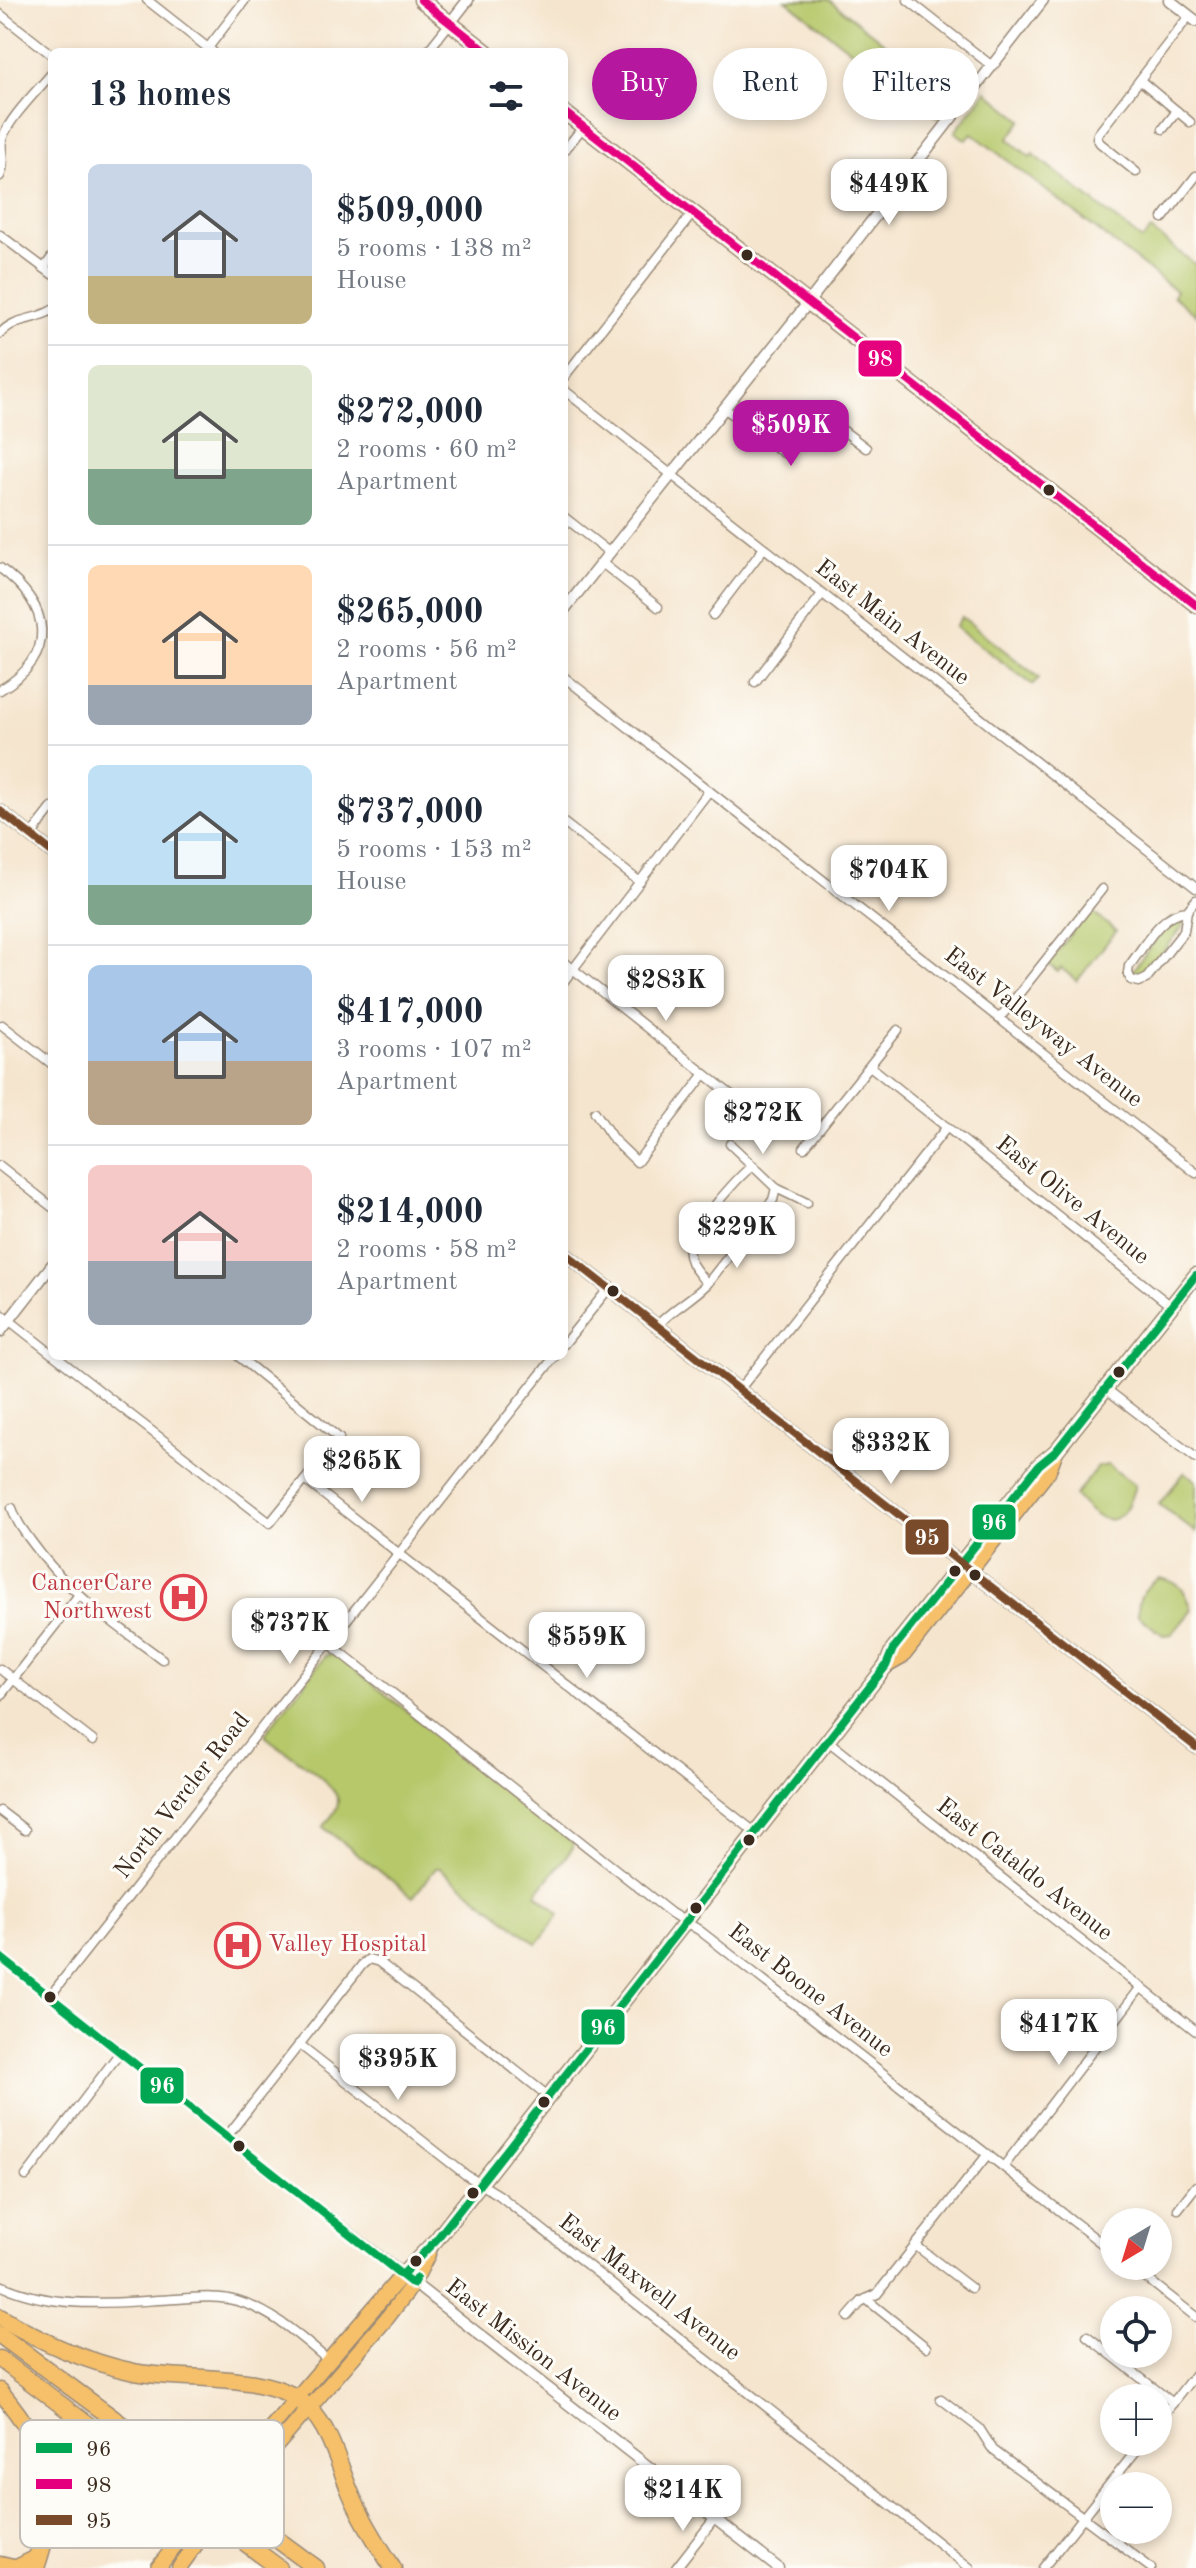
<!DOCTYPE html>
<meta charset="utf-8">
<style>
:root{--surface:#fff;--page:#f2f2f3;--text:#1f2937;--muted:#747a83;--line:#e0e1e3;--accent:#b5179e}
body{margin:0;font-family:"Old Standard TT",serif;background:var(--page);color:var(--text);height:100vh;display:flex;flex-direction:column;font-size:30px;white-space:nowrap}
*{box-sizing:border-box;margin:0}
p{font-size:26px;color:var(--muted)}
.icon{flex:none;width:44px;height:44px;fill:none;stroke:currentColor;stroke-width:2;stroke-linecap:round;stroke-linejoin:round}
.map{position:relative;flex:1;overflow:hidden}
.panel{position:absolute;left:48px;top:48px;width:520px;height:1312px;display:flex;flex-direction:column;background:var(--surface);border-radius:12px;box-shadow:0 4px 12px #0003}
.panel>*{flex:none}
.guide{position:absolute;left:592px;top:48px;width:484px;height:72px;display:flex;gap:16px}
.needle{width:52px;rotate:218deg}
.buttons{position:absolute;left:1100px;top:2208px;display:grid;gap:16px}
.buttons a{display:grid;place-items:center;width:72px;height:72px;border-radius:50%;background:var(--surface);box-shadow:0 4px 12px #0003;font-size:40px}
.price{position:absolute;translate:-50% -68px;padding:0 18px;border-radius:16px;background:#fff;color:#222;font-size:26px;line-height:52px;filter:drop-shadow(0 2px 4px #0008)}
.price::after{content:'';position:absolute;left:50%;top:48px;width:24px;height:18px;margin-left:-12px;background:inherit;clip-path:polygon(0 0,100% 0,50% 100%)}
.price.active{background:var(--accent);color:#fff}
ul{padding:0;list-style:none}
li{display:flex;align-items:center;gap:24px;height:200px;padding:0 40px}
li+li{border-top:2px solid var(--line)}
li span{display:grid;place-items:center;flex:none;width:224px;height:160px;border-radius:12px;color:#555}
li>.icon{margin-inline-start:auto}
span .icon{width:96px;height:96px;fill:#fffc;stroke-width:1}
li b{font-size:34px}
h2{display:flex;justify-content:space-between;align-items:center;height:96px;padding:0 40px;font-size:34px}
.pill{padding:0 28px;border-radius:36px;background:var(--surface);box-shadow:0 4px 12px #0003;font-size:28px;line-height:72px}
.pill.active{background:var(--accent);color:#fff}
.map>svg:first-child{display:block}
</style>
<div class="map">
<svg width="1196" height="2568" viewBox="0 0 1196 2568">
<rect width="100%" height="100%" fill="#fdfcf7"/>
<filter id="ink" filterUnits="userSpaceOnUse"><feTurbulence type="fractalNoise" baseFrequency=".0125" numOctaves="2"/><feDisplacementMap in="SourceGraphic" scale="16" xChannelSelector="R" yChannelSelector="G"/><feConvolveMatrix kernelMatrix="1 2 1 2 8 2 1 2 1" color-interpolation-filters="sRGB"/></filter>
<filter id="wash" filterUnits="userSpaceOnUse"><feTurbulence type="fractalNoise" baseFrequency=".006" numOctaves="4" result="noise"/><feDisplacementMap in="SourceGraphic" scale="32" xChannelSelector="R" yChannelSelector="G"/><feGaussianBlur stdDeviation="1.8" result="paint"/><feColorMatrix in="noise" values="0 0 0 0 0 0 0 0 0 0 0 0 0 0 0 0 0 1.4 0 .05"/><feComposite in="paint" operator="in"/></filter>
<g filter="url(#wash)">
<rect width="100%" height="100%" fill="#f5e5ce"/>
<!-- green -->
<g fill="#b6c86b" stroke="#787944" stroke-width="2">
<polygon points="786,0 829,0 955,98 939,119"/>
<polygon points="986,91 1022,120 1008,139 1030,157 1033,154 1142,240 1151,230 1196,265 1196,315 1173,296 1176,291 972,133 966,140 955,132"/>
<polygon points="962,617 1039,678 1033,685 955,627"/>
<polygon points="1089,910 1116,931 1077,981 1061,968 1058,972 1048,964"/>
<polygon points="1176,918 1183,923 1181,929 1145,975 1136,975 1133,971 1135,967 1171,919"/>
<path d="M1108 1465 1135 1485C1123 1530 1102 1529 1075 1495L1098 1467Z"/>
<polygon points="1185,1472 1196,1481 1196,1533 1159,1504"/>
<path d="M1159 1578C1180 1582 1186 1590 1192 1610L1172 1634 1163 1635 1138 1616C1138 1597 1142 1589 1159 1578Z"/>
<path d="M329 1654 336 1655 572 1842 573 1848 536 1894 560 1914 537 1944 440 1868H436L413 1897 323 1827C329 1819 339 1810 338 1800 335 1782 283 1750 267 1738L265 1734 325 1656Z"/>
</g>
</g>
<g filter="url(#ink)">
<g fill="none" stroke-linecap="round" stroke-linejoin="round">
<defs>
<g id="minor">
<polyline points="147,0 213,52"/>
<polyline points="908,0 992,66"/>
<polyline points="0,14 52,55"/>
<polyline points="208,48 245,0"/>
<polyline points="427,52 450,23"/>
<polyline points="1140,80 1190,122"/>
<polyline points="1163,129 1177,111"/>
<polyline points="564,151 583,127"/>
<polyline points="1136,172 1100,143 1097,138 1098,134 1189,16"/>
<path d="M0 176C6 163 0 151 2 139 9 118 38 90 52 73"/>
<polyline points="1163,218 1196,176"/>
<polyline points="0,235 52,274"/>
<polyline points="44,268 52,257"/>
<path d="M0 334C14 317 35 321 52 310"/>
<polyline points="564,377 693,213"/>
<polyline points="564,390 1196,888"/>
<polyline points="724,408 784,453 816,410 866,448"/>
<polyline points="564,517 610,553"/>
<polyline points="602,563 658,607"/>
<path d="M0 568C51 606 59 655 0 690"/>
<polyline points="713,615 764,548"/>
<polyline points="564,677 1196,1173"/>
<polyline points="755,682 822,594"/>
<polyline points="564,823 640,882"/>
<polyline points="31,835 52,808"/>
<path d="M1187 911C1160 913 1145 946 1129 966L1128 973 1131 980 1139 982 1146 979 1184 931 1187 911 1196 900"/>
<polyline points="564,962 749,1109"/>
<polyline points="564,981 709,791"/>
<polyline points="999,1019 1102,889"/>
<polyline points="2,1025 52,1064"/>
<polyline points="870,1066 1171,1306"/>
<polyline points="595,1112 613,1139 637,1162 704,1075"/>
<polyline points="730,1144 776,1188 807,1203"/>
<polyline points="804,1148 898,1030"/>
<polyline points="0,1166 52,1207"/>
<path d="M707 1284C698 1272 686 1262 689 1246 692 1229 737 1178 751 1167"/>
<polyline points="0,1313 52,1354"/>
<path d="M657 1326C672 1309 691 1300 707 1284L773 1200 776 1188"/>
<polyline points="564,1344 609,1288"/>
<polyline points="55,1356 270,1523 339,1438 238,1356"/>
<polyline points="1106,1389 1196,1458"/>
<polyline points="739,1390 947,1127"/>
<polyline points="305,1480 756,1833"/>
<path d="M12 1508C16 1521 23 1530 31 1541 68 1593 111 1621 162 1659"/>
<polyline points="329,1643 671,1913 699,1930 1114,2253"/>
<polyline points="0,1669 93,1741"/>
<polyline points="0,1696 78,1596"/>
<polyline points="828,1741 1196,2031"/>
<polyline points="0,1811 25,1830"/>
<polyline points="50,1996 555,1356"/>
<polyline points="299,2044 466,2175 499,2195 970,2568"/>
<polyline points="228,2135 362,1965 369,1959 379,1962 548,2096"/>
<polyline points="1004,2166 1141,1987"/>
<polyline points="26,2176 121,2051"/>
<polyline points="1178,2209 1196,2186"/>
<polyline points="915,2245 971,2288"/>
<polyline points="1131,2266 1196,2317"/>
<path d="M0 2285C58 2311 115 2302 176 2299 196 2298 217 2295 237 2301 273 2311 301 2337 329 2361"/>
<polyline points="866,2299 926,2347"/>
<polyline points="848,2317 862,2301 877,2294 988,2154"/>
<polyline points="1087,2336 1173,2403"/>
<polyline points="941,2399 979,2428 993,2450 1151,2568"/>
<polyline points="1158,2422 1196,2373"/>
<polyline points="676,2568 715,2518"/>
<polyline points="1043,2568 1143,2442"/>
</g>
<g id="tertiary">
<polyline points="1169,0 1196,21"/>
<polyline points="450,23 468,0"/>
<polyline points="564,610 808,303 1043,0"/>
<polyline points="0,1332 52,1265"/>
<polyline points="0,1957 283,2181 778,2568"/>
</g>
<g id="secondary">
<polyline points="0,811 52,852"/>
<polyline points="564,1253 1196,1747"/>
</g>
<g id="primary">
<polyline points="421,0 487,52"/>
<polyline points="564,112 1196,605"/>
<polyline points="886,1666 902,1657 1048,1472 1056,1451"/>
<polyline points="222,2485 402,2275 436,2240 886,1666 893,1649 1039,1465 1056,1451 1196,1275"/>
<polyline points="233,2496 387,2318 413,2284 428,2254"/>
<polyline points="158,2568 195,2519"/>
<polyline points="179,2568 207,2529"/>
</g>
<g id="motorway">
<path d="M0 2317C41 2342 87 2362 134 2372 184 2382 273 2370 309 2408 332 2432 338 2464 351 2494 362 2520 378 2545 393 2568"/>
<polyline points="0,2335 316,2568"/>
<polyline points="0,2359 279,2568"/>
<path d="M0 2391C51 2453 62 2491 36 2568"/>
<polyline points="0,2565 13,2568"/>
<polyline points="17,2568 35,2559 40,2551"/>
</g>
</defs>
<!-- minor casing -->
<use href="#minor" stroke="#988876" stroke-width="11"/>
<!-- tertiary casing -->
<use href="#tertiary" stroke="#988876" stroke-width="13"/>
<!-- secondary casing -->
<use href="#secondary" stroke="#988876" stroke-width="15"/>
<!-- primary casing -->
<use href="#primary" stroke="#988876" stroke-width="17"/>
<!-- motorway casing -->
<use href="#motorway" stroke="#988876" stroke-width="19"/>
<!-- minor -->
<use href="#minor" stroke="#fff" stroke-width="8"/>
<!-- tertiary -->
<use href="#tertiary" stroke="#fff" stroke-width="10"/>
<!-- secondary -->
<use href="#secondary" stroke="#fbe6c4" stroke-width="12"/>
<!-- primary -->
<use href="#primary" stroke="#f6c06b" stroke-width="14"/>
<!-- motorway -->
<use href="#motorway" stroke="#f6c06b" stroke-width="16"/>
<defs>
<g id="primary-bridge">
<polyline points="195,2519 222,2485"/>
<polyline points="207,2529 233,2496"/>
</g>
</defs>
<!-- primary-bridge casing -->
<use href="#primary-bridge" stroke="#988876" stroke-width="17" stroke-linecap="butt"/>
<!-- primary-bridge -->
<use href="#primary-bridge" stroke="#f6c06b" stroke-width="14"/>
<defs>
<g id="bus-1">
<polyline points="0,1957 413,2284 416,2278"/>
<polyline points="402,2275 436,2240 886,1666 893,1649 1039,1465 1056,1451 1196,1275"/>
</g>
<g id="bus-2">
<polyline points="421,0 487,52"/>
<polyline points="564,112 1196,605"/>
</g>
<g id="bus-3">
<polyline points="0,811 52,852"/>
<polyline points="564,1253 1196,1747"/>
</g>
</defs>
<!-- bus-1 casing -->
<use href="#bus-1" stroke="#fdfcf7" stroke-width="14"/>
<!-- bus-2 casing -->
<use href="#bus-2" stroke="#fdfcf7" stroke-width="14"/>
<!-- bus-3 casing -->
<use href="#bus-3" stroke="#fdfcf7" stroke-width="14"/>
<!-- bus-1 -->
<use href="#bus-1" stroke="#00a651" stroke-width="8"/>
<!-- bus-2 -->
<use href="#bus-2" stroke="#e5007d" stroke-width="8"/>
<!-- bus-3 -->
<use href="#bus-3" stroke="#7a4b2a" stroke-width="8"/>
</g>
</g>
<!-- icons -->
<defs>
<symbol id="hospital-ring" viewBox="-11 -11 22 22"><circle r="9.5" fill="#fdfcf7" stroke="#e0444e" stroke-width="1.5"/><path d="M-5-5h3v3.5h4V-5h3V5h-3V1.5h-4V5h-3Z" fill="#e0444e"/></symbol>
</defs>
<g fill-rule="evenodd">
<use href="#hospital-ring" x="158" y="1572" width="51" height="51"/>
<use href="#hospital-ring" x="212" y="1920" width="51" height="51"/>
</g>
<!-- markers -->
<g fill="#3b2a1e" stroke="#fdfcf7" stroke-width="3">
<circle cx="747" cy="255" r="7"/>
<circle cx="1049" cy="490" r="7"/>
<circle cx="613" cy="1291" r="7"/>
<circle cx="1119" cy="1372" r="7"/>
<circle cx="955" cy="1571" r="7"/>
<circle cx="975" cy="1575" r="7"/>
<circle cx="749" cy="1840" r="7"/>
<circle cx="696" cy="1908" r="7"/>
<circle cx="50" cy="1997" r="7"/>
<circle cx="544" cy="2102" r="7"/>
<circle cx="239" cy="2146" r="7"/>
<circle cx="473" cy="2193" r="7"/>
<circle cx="416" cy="2261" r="7"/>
</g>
<g text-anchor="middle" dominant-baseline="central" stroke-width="6" stroke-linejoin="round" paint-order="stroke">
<!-- street labels -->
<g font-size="24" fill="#3b2a1e" stroke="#fdfcf7">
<text transform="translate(892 623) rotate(38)">East Main Avenue</text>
<text transform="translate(1043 1028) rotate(38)">East Valleyway Avenue</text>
<text transform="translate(1072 1201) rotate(39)">East Olive Avenue</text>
<text transform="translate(183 1796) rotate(-52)">North Vercler Road</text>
<text transform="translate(1024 1870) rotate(38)">East Cataldo Avenue</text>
<text transform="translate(810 1991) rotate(38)">East Boone Avenue</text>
<text transform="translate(649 2288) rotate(38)">East Maxwell Avenue</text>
<text transform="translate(533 2351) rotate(38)">East Mission Avenue</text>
</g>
<!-- health labels -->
<g font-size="24" fill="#be3a42" stroke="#fdfcf7" text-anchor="end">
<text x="152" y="1584">CancerCare<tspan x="152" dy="28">Northwest</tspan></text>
<text x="268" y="1945" text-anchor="start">Valley Hospital</text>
</g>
</g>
<!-- legend -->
<rect x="20" y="2420" width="264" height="128" rx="12" fill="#fdfcf7" stroke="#c3bdb6" stroke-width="2"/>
<rect x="36" y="2443" width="36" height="10" fill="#00a651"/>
<rect x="36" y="2479" width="36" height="10" fill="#e5007d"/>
<rect x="36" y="2515" width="36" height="10" fill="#7a4b2a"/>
<g font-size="22" fill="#3b2a1e">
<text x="86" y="2456">96</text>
<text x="86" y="2492">98</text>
<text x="86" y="2528">95</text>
</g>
<g stroke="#fdfcf7" stroke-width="3">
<rect x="857" y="339" width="46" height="39" rx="8" fill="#e5007d"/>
<rect x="971" y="1503" width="46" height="38" rx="8" fill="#00a651"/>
<rect x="904" y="1518" width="46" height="38" rx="8" fill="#7a4b2a"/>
<rect x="580" y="2008" width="46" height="38" rx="8" fill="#00a651"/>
<rect x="139" y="2066" width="46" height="39" rx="8" fill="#00a651"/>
</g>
<g font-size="22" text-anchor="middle" font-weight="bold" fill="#fff">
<text x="880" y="366">98</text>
<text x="994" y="1530">96</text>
<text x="927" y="1545">95</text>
<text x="603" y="2035">96</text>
<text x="162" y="2093">96</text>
</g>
</svg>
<div class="buttons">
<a><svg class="needle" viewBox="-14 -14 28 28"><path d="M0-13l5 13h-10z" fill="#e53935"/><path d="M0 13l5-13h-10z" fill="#747a83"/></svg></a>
<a><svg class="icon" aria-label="locate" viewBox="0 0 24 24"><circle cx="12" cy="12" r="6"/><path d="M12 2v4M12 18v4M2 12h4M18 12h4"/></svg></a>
<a>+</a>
<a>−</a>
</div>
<b class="price" style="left:889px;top:227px">$449K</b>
<b class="price active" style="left:791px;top:468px">$509K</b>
<b class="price" style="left:889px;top:913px">$704K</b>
<b class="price" style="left:666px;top:1023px">$283K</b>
<b class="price" style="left:763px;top:1156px">$272K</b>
<b class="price" style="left:737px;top:1270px">$229K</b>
<b class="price" style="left:891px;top:1486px">$332K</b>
<b class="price" style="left:362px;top:1504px">$265K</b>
<b class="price" style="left:290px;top:1666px">$737K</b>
<b class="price" style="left:587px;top:1680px">$559K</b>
<b class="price" style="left:1059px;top:2067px">$417K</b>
<b class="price" style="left:398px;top:2102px">$395K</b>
<b class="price" style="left:683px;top:2533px">$214K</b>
<div class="guide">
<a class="pill active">Buy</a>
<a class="pill">Rent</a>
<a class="pill">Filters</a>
</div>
<section class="panel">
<h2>13 homes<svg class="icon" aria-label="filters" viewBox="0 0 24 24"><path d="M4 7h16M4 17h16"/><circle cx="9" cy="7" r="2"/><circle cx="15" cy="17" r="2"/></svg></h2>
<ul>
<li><span style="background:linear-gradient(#c9d6e8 70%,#c2b280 0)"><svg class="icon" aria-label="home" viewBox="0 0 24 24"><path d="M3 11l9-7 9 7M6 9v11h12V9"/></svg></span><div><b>$509,000</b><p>5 rooms · 138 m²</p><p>House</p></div></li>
<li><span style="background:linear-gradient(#dfe7d0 65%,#7fa58c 0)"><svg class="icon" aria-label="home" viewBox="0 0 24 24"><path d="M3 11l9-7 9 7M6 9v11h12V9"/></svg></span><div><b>$272,000</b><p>2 rooms · 60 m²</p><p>Apartment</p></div></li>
<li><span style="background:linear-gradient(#ffd9b3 75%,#9aa5b1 0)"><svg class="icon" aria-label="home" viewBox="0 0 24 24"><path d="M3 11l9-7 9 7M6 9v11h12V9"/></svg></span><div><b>$265,000</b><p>2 rooms · 56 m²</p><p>Apartment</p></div></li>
<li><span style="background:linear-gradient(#bfe0f5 75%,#7fa58c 0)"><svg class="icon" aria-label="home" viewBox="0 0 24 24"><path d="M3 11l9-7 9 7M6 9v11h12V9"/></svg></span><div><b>$737,000</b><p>5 rooms · 153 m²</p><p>House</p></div></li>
<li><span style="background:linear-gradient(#a9c7e8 60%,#b9a48a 0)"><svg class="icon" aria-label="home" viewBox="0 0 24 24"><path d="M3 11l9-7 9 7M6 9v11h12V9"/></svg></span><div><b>$417,000</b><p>3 rooms · 107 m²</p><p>Apartment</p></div></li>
<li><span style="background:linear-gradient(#f6c9c9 60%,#9aa5b1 0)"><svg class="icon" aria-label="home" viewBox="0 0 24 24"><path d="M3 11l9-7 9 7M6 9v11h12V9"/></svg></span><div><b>$214,000</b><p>2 rooms · 58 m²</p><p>Apartment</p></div></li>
</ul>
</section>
</div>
